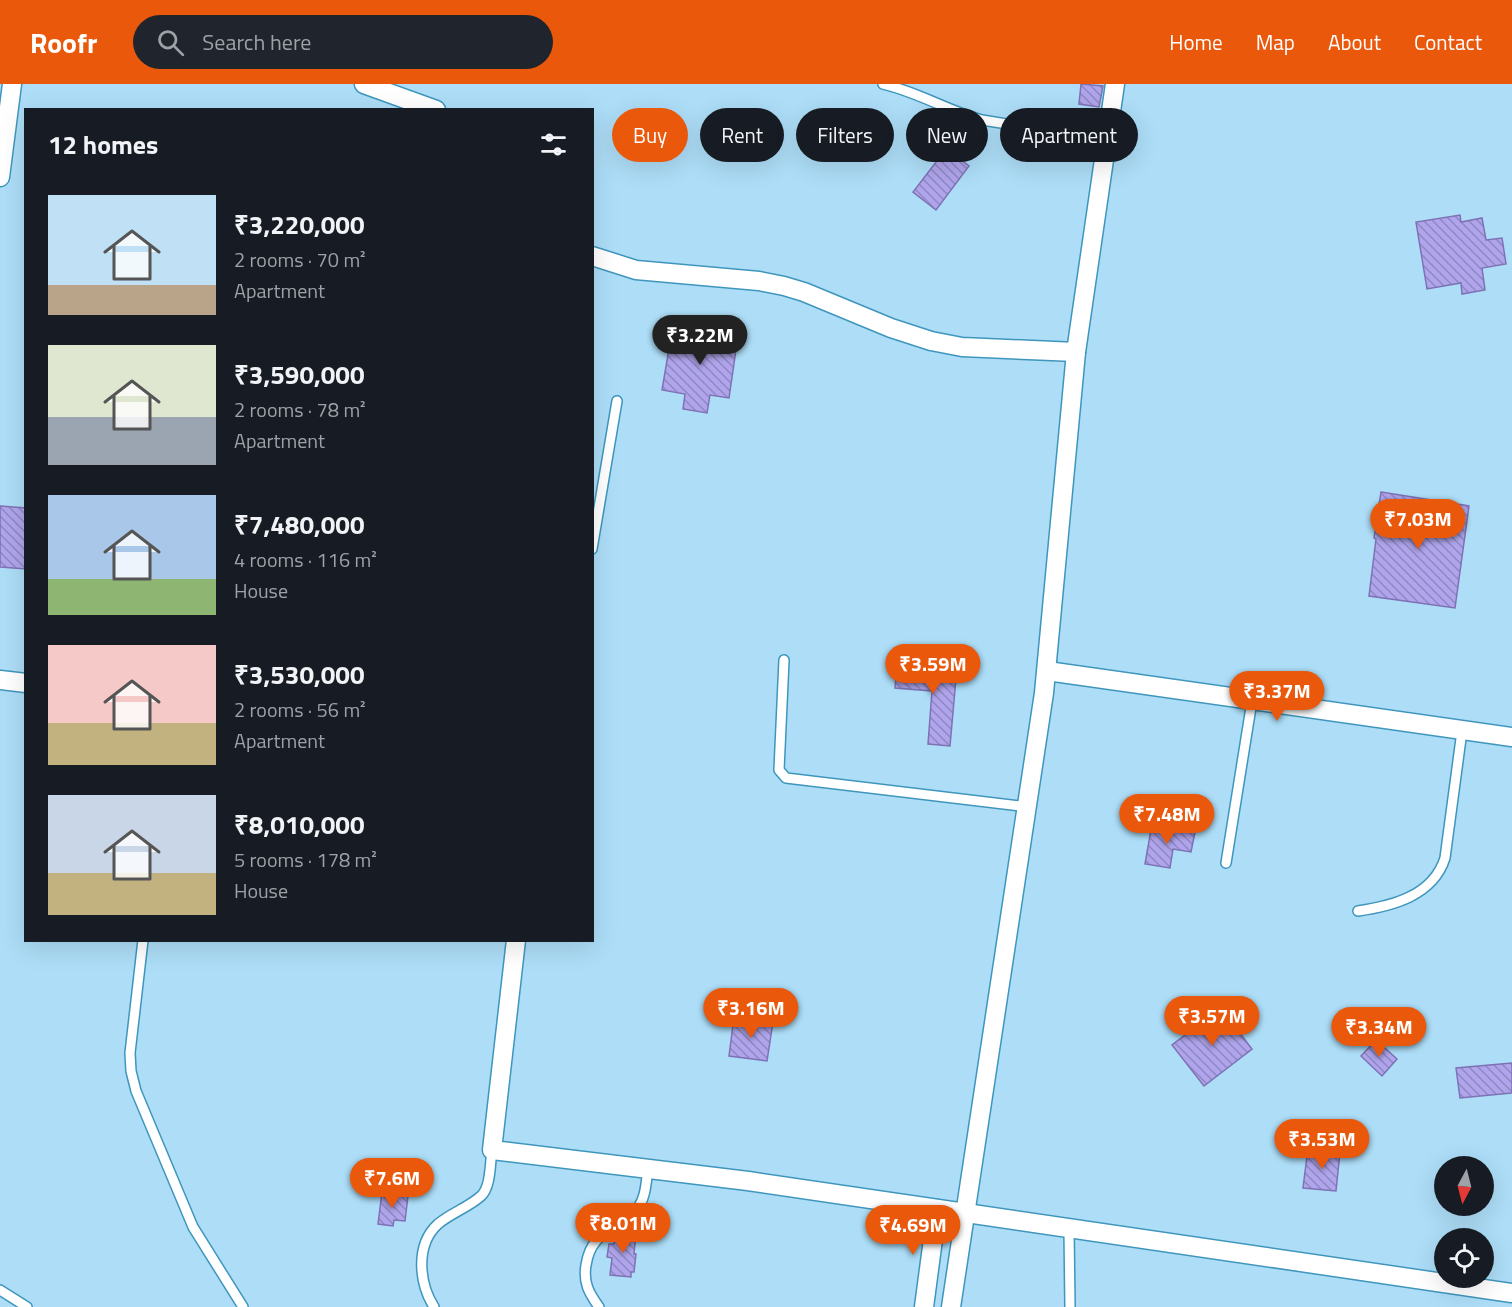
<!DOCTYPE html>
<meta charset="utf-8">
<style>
:root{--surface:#171b24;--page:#20242c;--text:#f1f3f6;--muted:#9ea1a6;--accent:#ea580c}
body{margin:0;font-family:"Titillium Web",sans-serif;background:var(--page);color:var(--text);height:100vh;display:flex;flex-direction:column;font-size:22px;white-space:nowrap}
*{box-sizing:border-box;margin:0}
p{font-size:20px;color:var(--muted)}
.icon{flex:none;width:33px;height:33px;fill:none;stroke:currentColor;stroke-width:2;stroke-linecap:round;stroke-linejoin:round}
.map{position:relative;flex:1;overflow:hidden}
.panel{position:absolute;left:24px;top:24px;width:570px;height:834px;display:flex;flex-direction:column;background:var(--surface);border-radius:0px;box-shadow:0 6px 24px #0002}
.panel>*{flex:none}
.banner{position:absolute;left:612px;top:24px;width:570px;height:54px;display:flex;gap:12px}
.needle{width:39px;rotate:187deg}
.buttons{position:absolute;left:1434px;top:1072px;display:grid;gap:12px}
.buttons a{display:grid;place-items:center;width:60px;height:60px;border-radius:50%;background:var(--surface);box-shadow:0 6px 24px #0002;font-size:30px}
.price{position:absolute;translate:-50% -51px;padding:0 14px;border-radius:21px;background:var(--accent);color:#fff;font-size:20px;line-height:39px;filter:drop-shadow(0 2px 3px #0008)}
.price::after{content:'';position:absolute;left:50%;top:36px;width:18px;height:14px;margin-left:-9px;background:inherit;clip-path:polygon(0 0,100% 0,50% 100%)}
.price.selected{background:#222;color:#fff}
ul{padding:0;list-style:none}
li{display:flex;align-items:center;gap:18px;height:150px;padding:0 24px}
li span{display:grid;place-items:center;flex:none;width:168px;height:120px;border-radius:0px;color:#555}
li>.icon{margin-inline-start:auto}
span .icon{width:72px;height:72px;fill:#fffc;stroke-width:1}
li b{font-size:26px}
h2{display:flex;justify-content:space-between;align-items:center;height:72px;padding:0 24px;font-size:26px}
.pill{padding:0 21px;border-radius:27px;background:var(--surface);box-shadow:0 6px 24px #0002;font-size:21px;line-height:54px}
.pill.selected{background:var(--accent);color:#fff}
header{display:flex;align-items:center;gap:36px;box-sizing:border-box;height:84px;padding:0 30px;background:var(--accent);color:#fff}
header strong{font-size:28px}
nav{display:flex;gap:33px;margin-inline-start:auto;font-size:21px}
.search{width:420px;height:54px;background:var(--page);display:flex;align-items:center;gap:15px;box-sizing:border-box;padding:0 21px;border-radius:33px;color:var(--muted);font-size:22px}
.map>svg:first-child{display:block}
</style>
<header>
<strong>Roofr</strong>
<div class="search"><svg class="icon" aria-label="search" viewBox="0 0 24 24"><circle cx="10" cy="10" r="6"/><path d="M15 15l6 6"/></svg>Search here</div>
<nav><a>Home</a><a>Map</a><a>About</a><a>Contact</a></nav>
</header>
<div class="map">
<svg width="1512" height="1223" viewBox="0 0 1512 1223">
<defs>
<pattern id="building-back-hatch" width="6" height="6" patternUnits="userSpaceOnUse" patternTransform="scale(1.5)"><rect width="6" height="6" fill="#b0a5ec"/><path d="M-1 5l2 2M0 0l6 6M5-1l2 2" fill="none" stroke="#8e88c2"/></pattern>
</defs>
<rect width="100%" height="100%" fill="#adddf7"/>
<!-- building -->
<g fill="url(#building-back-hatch)" stroke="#7e72b5" stroke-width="1.5">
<polygon points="1081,0 1103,2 1099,23 1079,20"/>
<polygon points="946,65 969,82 936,126 913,108"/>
<polygon points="1460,131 1461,138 1482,134 1486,156 1502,154 1506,180 1482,184 1485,206 1462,210 1461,199 1427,205 1416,138"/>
<polygon points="673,241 738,252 729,314 710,311 707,329 683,325 685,310 662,306"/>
<polygon points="1381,408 1469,422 1455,524 1369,512 1376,455 1374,454"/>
<polygon points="0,422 26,424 26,485 0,483"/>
<polygon points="897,578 957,583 950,662 928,660 932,607 895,604"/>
<polygon points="1152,740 1195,748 1191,768 1173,765 1170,784 1145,780"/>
<polygon points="1221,924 1252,965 1204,1002 1172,961"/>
<polygon points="734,933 773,938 767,977 729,972"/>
<polygon points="1376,956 1397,975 1382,992 1361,972"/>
<polygon points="1512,979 1512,1009 1460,1014 1456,984"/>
<polygon points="1308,1064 1340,1068 1336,1107 1303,1104"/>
<polygon points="382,1108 408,1112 405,1137 394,1136 393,1142 378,1140"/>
<polygon points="622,1146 636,1148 634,1170 636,1170 634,1188 631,1188 631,1193 610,1191 612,1174 607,1173 609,1160 614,1160 615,1151"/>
</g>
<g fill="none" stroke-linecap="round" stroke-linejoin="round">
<defs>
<g id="lane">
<path d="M883 0C918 8 948 27 982 36L1107 56"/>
<polyline points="592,465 617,317"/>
<polyline points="784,576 779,686 786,694 1028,723"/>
<polyline points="1226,779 1252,617"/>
<path d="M1358 827C1392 822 1433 812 1445 774L1462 647"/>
<polyline points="143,856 130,969 131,987 136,1007 193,1143 243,1223"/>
<polyline points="1069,1145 1070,1223"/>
<polyline points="0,1206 27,1223"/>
<path d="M434 1223C419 1199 415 1161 438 1140 451 1129 469 1123 481 1112 491 1103 490 1079 492 1066"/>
<path d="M599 1223C589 1209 583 1199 586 1181 592 1144 618 1149 637 1125 646 1114 646 1098 648 1085"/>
</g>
<g id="street">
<polyline points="364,0 436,26"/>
<polyline points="0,93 12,0"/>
<polyline points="592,172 636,186 759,197 784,202 804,208 891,244 931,257 962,263 1076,268"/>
<polyline points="1047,587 1512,653"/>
<polyline points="0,596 26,599"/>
<polyline points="516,856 492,1066 748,1097 1512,1209"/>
<polyline points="924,1223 937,1125"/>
<polyline points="951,1223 1044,609 1076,268 1115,0"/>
</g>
</defs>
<!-- lane casing -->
<use href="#lane" stroke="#3f96bd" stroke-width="12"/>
<!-- street casing -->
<use href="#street" stroke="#3f96bd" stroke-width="21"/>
<!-- lane -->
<use href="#lane" stroke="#fff" stroke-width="9"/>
<!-- street -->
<use href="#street" stroke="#fff" stroke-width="18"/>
</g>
</svg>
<div class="buttons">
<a><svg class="needle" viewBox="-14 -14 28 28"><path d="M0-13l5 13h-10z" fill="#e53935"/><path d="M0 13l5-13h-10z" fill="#9ea1a6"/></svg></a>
<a><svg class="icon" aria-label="locate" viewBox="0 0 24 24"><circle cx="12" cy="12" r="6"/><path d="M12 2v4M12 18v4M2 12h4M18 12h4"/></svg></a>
</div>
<b class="price selected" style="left:700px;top:282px">₹3.22M</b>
<b class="price" style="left:1418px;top:466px">₹7.03M</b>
<b class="price" style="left:933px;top:611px">₹3.59M</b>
<b class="price" style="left:1277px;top:638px">₹3.37M</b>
<b class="price" style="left:1167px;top:761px">₹7.48M</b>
<b class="price" style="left:751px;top:955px">₹3.16M</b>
<b class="price" style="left:1212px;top:963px">₹3.57M</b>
<b class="price" style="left:1379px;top:974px">₹3.34M</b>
<b class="price" style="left:1322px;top:1086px">₹3.53M</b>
<b class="price" style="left:392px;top:1125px">₹7.6M</b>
<b class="price" style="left:623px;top:1170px">₹8.01M</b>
<b class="price" style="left:913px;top:1172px">₹4.69M</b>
<div class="banner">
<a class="pill selected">Buy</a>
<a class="pill">Rent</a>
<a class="pill">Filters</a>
<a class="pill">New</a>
<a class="pill">Apartment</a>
</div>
<section class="panel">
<h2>12 homes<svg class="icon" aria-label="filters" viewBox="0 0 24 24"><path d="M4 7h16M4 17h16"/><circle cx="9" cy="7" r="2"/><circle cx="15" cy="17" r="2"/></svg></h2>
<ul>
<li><span style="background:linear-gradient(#bfe0f5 75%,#b9a48a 0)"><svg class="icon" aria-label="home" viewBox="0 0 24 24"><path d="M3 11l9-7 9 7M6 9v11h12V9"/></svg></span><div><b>₹3,220,000</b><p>2 rooms · 70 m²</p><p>Apartment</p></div></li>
<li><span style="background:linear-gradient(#dfe7d0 60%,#9aa5b1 0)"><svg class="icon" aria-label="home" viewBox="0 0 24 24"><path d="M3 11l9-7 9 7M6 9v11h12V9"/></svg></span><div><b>₹3,590,000</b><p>2 rooms · 78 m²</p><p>Apartment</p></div></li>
<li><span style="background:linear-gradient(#a9c7e8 70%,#8fb573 0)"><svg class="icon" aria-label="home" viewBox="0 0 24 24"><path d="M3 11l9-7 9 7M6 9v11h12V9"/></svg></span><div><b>₹7,480,000</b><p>4 rooms · 116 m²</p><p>House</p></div></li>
<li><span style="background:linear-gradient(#f6c9c9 65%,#c2b280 0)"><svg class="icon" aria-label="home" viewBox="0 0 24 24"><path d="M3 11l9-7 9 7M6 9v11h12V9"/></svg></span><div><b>₹3,530,000</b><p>2 rooms · 56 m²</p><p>Apartment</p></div></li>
<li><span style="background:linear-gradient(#c9d6e8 65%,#c2b280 0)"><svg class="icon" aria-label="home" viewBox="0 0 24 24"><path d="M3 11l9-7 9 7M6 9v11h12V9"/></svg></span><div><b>₹8,010,000</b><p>5 rooms · 178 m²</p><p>House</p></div></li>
</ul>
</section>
</div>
